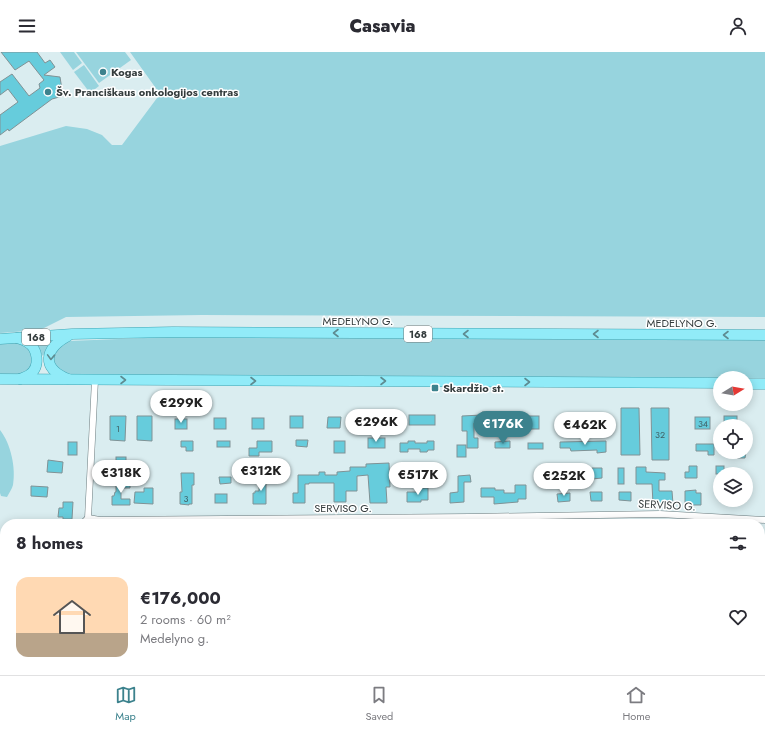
<!DOCTYPE html>
<meta charset="utf-8">
<style>
:root{--surface:#fff;--page:#f7f7f7;--text:#2b2b33;--muted:#7c7c81;--line:#e1e1e2;--accent:#3c828d}
body{margin:0;font-family:Jost,sans-serif;background:var(--page);color:var(--text);height:100vh;display:flex;flex-direction:column;font-size:15px;white-space:nowrap}
*{box-sizing:border-box;margin:0}
p{font-size:13px;color:var(--muted)}
.icon{flex:none;width:22px;height:22px;fill:none;stroke:currentColor;stroke-width:2;stroke-linecap:round;stroke-linejoin:round}
.map{position:relative;flex:1;overflow:hidden}
.side{position:absolute;left:0px;top:467px;width:765px;height:156px;display:flex;flex-direction:column;background:var(--surface);border-radius:16px 16px 0 0;box-shadow:0 2px 10px #0003}
.side>*{flex:none}
.needle{width:26px;rotate:79deg}
.fabs{position:absolute;left:713px;top:319px;display:grid;gap:8px}
.fabs a{display:grid;place-items:center;width:40px;height:40px;border-radius:50%;background:var(--surface);box-shadow:0 2px 10px #0003;font-size:20px}
.price{position:absolute;translate:-50% -34px;padding:0 9px;border-radius:14px;background:#fff;color:#222;font-size:13px;line-height:26px;filter:drop-shadow(0 1px 2px #0008)}
.price::after{content:'';position:absolute;left:50%;top:24px;width:12px;height:9px;margin-left:-6px;background:inherit;clip-path:polygon(0 0,100% 0,50% 100%)}
.price.active{background:var(--accent);color:#fff}
ul{padding:0;list-style:none}
li{display:flex;align-items:center;gap:12px;height:100px;padding:0 16px}
li+li{border-top:1px solid var(--line)}
li span{display:grid;place-items:center;flex:none;width:112px;height:80px;border-radius:12px;color:#555}
li>.icon{margin-inline-start:auto}
span .icon{width:48px;height:48px;fill:#fffc;stroke-width:1}
li b{font-size:17px}
h2{display:flex;justify-content:space-between;align-items:center;height:48px;padding:0 16px;font-size:17px}
header{display:flex;justify-content:space-between;align-items:center;height:52px;padding:0 16px;background:var(--surface);font-size:18px;font-weight:800}
.tab-bar{display:flex;justify-content:space-around;align-items:center;height:56px;border-top:1px solid var(--line);background:var(--surface);font-size:11px;color:var(--muted)}
.tab-bar a{display:grid;justify-items:center;gap:2px}
.tab-bar .active{color:var(--accent)}
.map>svg:first-child{display:block}
</style>
<header><svg class="icon" aria-label="menu" viewBox="0 0 24 24"><path d="M4 6h16M4 12h16M4 18h16"/></svg>Casavia<svg class="icon" aria-label="person" viewBox="0 0 24 24"><circle cx="12" cy="8" r="4"/><path d="M4 21q1-7 8-7t8 7"/></svg></header>
<div class="map">
<svg width="765" height="623" viewBox="0 0 765 623">
<rect width="100%" height="100%" fill="#daedf0"/>
<!-- green -->
<g fill="#97d4de">
<polygon points="60,0 74,0 82,11 73,18"/>
<polygon points="76,0 125,0 131,8 99,31"/>
<polygon points="130,0 765,0 765,265 202,263 66,265 40,278 0,281 0,94 66,74 87,77 102,83 112,93 122,93 160,42"/>
<polygon points="84,13 99,34 90,41 74,20"/>
<polygon points="168,285 765,288 765,326 68,323 55,315 53,303 55,298 69,289"/>
<polygon points="53,287 43,304 31,289"/>
<polygon points="15,290 25,292 32,302 32,315 22,323 0,323 0,291"/>
<path d="M0 378C11 392 16 416 13 433 12 437 9 441 7 445L1 444 0 441Z"/>
<polygon points="692,468 740,469 744,470 747,472 686,472 687,469"/>
<polygon points="578,618 679,618 685,623 550,623"/>
</g>
<!-- building -->
<g fill="#66ccdc" stroke="#809295">
<polygon points="1,0 37,0 45,11 50,8 55,15 44,23 60,25 63,44 52,47 9,79 8,77 0,83 0,63 18,50 8,37 0,43 0,30 12,22 29,44 40,36 39,32 44,28 29,9 15,18"/>
<polygon points="621,356 639,356 640,403 621,403"/>
<polygon points="651,356 669,356 669,408 652,408"/>
<polygon points="482,360 496,360 496,366 506,365 506,378 494,378 494,370 474,371 474,386 478,386 478,396 467,396 467,379 462,379 462,364 482,363"/>
<polygon points="371,363 383,363 382,374 370,374"/>
<rect x="409" y="363" width="26" height="10"/>
<rect x="593" y="363" width="14" height="14"/>
<polygon points="110,364 126,364 125,389 110,388"/>
<polygon points="137,364 152,364 152,389 137,388"/>
<rect x="290" y="364" width="13" height="12"/>
<rect x="526" y="364" width="13" height="13"/>
<rect x="724" y="364" width="13" height="10"/>
<polygon points="328,365 341,365 340,376 327,376"/>
<rect x="559" y="365" width="11" height="9"/>
<rect x="695" y="365" width="15" height="12"/>
<rect x="214" y="366" width="12" height="11"/>
<rect x="252" y="366" width="12" height="11"/>
<rect x="175" y="367" width="12" height="10"/>
<rect x="368" y="386" width="17" height="10"/>
<polygon points="296,388 308,388 307,395 296,394"/>
<polygon points="181,389 193,389 193,399 186,399 186,395 181,395"/>
<rect x="217" y="389" width="13" height="6"/>
<polygon points="257,389 272,389 272,400 259,400 259,404 249,404 249,396 257,396"/>
<rect x="334" y="389" width="11" height="12"/>
<polygon points="408,389 415,389 415,391 427,391 427,389 434,389 434,398 428,398 427,400 420,400 420,397 408,397 408,400 400,400 400,391 408,391"/>
<polygon points="510,389 510,396 495,396 495,390"/>
<polygon points="606,389 606,400 597,401 597,398 571,399 570,396 560,396 560,390"/>
<rect x="68" y="390" width="9" height="13"/>
<rect x="528" y="391" width="15" height="6"/>
<polygon points="696,392 714,392 714,403 708,403 708,399 696,399"/>
<rect x="457" y="393" width="9" height="12"/>
<polygon points="737,400 746,400 745,406 737,406"/>
<rect x="116" y="405" width="10" height="11"/>
<polygon points="48,408 63,410 62,421 47,420"/>
<polygon points="389,411 390,435 386,435 387,451 370,451 368,423 357,424 357,439 346,439 346,450 334,450 334,431 309,431 309,432 305,432 305,451 293,451 293,441 298,441 298,423 319,423 319,420 325,420 325,423 337,423 337,420 350,419 350,415 366,415 366,412"/>
<polygon points="689,414 697,414 697,426 685,426 685,420 689,420"/>
<rect x="716" y="414" width="8" height="8"/>
<polygon points="636,415 646,415 646,420 665,421 665,428 659,428 659,439 672,439 673,452 653,452 652,432 636,432"/>
<polygon points="592,416 602,416 602,426 592,427"/>
<rect x="618" y="416" width="6" height="16"/>
<polygon points="181,421 194,421 194,433 192,433 192,452 189,452 189,453 180,452 180,440 182,440"/>
<polygon points="558,422 573,422 573,428 559,428"/>
<polygon points="470,423 471,430 464,430 464,450 450,451 450,441 458,440 458,424"/>
<polygon points="219,425 231,425 231,431 220,432"/>
<polygon points="259,425 270,425 270,431 266,431 266,452 253,452 253,441 255,441 255,439 259,439"/>
<polygon points="116,429 130,429 130,436 121,436 121,447 130,447 130,453 112,453 112,444 114,444 115,440 116,440"/>
<polygon points="515,433 526,433 526,447 518,447 518,450 494,452 494,445 481,445 481,436 495,436 495,438 504,438 504,441 515,441"/>
<polygon points="31,434 48,435 47,445 31,444"/>
<polygon points="144,436 153,436 153,452 134,451 135,440 144,440"/>
<polygon points="418,436 428,436 428,448 421,448 421,450 407,450 407,440 418,440"/>
<polygon points="696,438 696,441 701,441 701,453 685,453 685,439"/>
<polygon points="590,440 602,440 602,449 591,449"/>
<polygon points="619,440 631,440 631,449 619,448"/>
<polygon points="570,441 570,449 558,450 557,442"/>
<rect x="215" y="442" width="12" height="9"/>
<polygon points="63,450 73,450 72,467 63,467 63,465 58,465 59,456 63,456"/>
</g>
<g fill="none" stroke-linecap="round" stroke-linejoin="round">
<defs>
<g id="minor">
<polyline points="88,466 100,468 470,465 660,462 765,468"/>
<polyline points="82,472 88,466 95,328"/>
</g>
<g id="primary">
<path d="M68 284C44 297 41 316 68 327"/>
<path d="M17 286C20 287 24 288 27 290 38 296 41 315 29 323 26 325 22 326 20 327"/>
<polyline points="0,287 72,282 173,280 765,283"/>
<polyline points="0,327 720,331"/>
<polyline points="746,332 765,332"/>
</g>
</defs>
<!-- minor casing -->
<use href="#minor" stroke="#6a7b7e" stroke-width="7"/>
<!-- primary casing -->
<use href="#primary" stroke="#40a5b3" stroke-width="11"/>
<!-- minor -->
<use href="#minor" stroke="#fff" stroke-width="6"/>
<!-- primary -->
<use href="#primary" stroke="#91ebf8" stroke-width="10"/>
</g>
<!-- one-way arrows -->
<defs><path id="oneway-chevron" d="M-2-3.5L2.5 0L-2 3.5" fill="none" stroke-width="1.6" stroke-linecap="round" stroke-linejoin="round"/></defs>
<g stroke="#5e8b91">
<use href="#oneway-chevron" transform="translate(336 281) rotate(-180)"/>
<use href="#oneway-chevron" transform="translate(466 282) rotate(-180)"/>
<use href="#oneway-chevron" transform="translate(596 282) rotate(-180)"/>
<use href="#oneway-chevron" transform="translate(726 283) rotate(-180)"/>
<use href="#oneway-chevron" transform="translate(51 305) rotate(92)"/>
<use href="#oneway-chevron" transform="translate(123 328)"/>
<use href="#oneway-chevron" transform="translate(253 329)"/>
<use href="#oneway-chevron" transform="translate(383 329)"/>
<use href="#oneway-chevron" transform="translate(527 330)"/>
</g>
<!-- markers -->
<g fill="#3c828d" stroke="#fff" stroke-width="1.5">
<circle cx="103" cy="20" r="4"/>
<circle cx="48" cy="40" r="4"/>
<rect x="431" y="332" width="8" height="8" rx="2"/>
</g>
<g text-anchor="middle" dominant-baseline="central" stroke-width="3" stroke-linejoin="round" paint-order="stroke">
<!-- number labels -->
<g font-size="9" fill="#406065">
<text x="703" y="371">34</text>
<text x="118" y="376">1</text>
<text x="660" y="382">32</text>
<text x="186" y="446">3</text>
</g>
<!-- shield labels -->
<g fill="#fff" stroke="#717677" stroke-width="1">
<rect x="404" y="274" width="28" height="16" rx="3"/>
<rect x="22" y="277" width="28" height="16" rx="3"/>
</g>
<g font-size="10" font-weight="bold" fill="#343c3d">
<text x="418" y="282">168</text>
<text x="36" y="285">168</text>
</g>
<!-- poi labels -->
<g font-size="11" font-weight="bold" fill="#343c3d" stroke="#fff" text-anchor="start">
<text x="111" y="20">Kogas</text>
<text x="56" y="40">Šv. Pranciškaus onkologijos centras</text>
<text x="443" y="336">Skardžio st.</text>
</g>
<!-- street labels -->
<g font-size="11" fill="#343c3d" stroke="#fff">
<text x="358" y="269">MEDELYNO G.</text>
<text x="682" y="271">MEDELYNO G.</text>
<text transform="translate(667 453) rotate(3)">SERVISO G.</text>
<text x="343" y="456">SERVISO G.</text>
</g>
</g>
</svg>
<div class="fabs">
<a><svg class="needle" viewBox="-14 -14 28 28"><path d="M0-13l5 13h-10z" fill="#e53935"/><path d="M0 13l5-13h-10z" fill="#7c7c81"/></svg></a>
<a><svg class="icon" aria-label="locate" viewBox="0 0 24 24"><circle cx="12" cy="12" r="6"/><path d="M12 2v4M12 18v4M2 12h4M18 12h4"/></svg></a>
<a><svg class="icon" aria-label="layers" viewBox="0 0 24 24"><path d="M12 4l9 5-9 5-9-5zM3 14l9 5 9-5"/></svg></a>
</div>
<b class="price" style="left:181px;top:372px">€299K</b>
<b class="price" style="left:376px;top:391px">€296K</b>
<b class="price active" style="left:503px;top:393px">€176K</b>
<b class="price" style="left:585px;top:394px">€462K</b>
<b class="price" style="left:261px;top:440px">€312K</b>
<b class="price" style="left:121px;top:442px">€318K</b>
<b class="price" style="left:418px;top:444px">€517K</b>
<b class="price" style="left:564px;top:445px">€252K</b>
<section class="side">
<h2>8 homes<svg class="icon" aria-label="filters" viewBox="0 0 24 24"><path d="M4 7h16M4 17h16"/><circle cx="9" cy="7" r="2"/><circle cx="15" cy="17" r="2"/></svg></h2>
<ul>
<li><span style="background:linear-gradient(#ffd9b3 70%,#b9a48a 0)"><svg class="icon" aria-label="home" viewBox="0 0 24 24"><path d="M3 11l9-7 9 7M6 9v11h12V9"/></svg></span><div><b>€176,000</b><p>2 rooms · 60 m²</p><p>Medelyno g.</p></div><svg class="icon" aria-label="heart" viewBox="0 0 24 24"><path d="M12 20l-8-8c-3-5 5-10 8-4 3-6 11-1 8 4z"/></svg></li>
</ul>
</section>
</div>
<nav class="tab-bar">
<a class="active"><svg class="icon" aria-label="map" viewBox="0 0 24 24"><path d="M3 6l6-2 6 2 6-2v14l-6 2-6-2-6 2zM9 4v14M15 6v14"/></svg>Map</a>
<a><svg class="icon" aria-label="saved" viewBox="0 0 24 24"><path d="M7 4h10v16l-5-4-5 4z"/></svg>Saved</a>
<a><svg class="icon" aria-label="home" viewBox="0 0 24 24"><path d="M3 11l9-7 9 7M6 9v11h12V9"/></svg>Home</a>
</nav>
